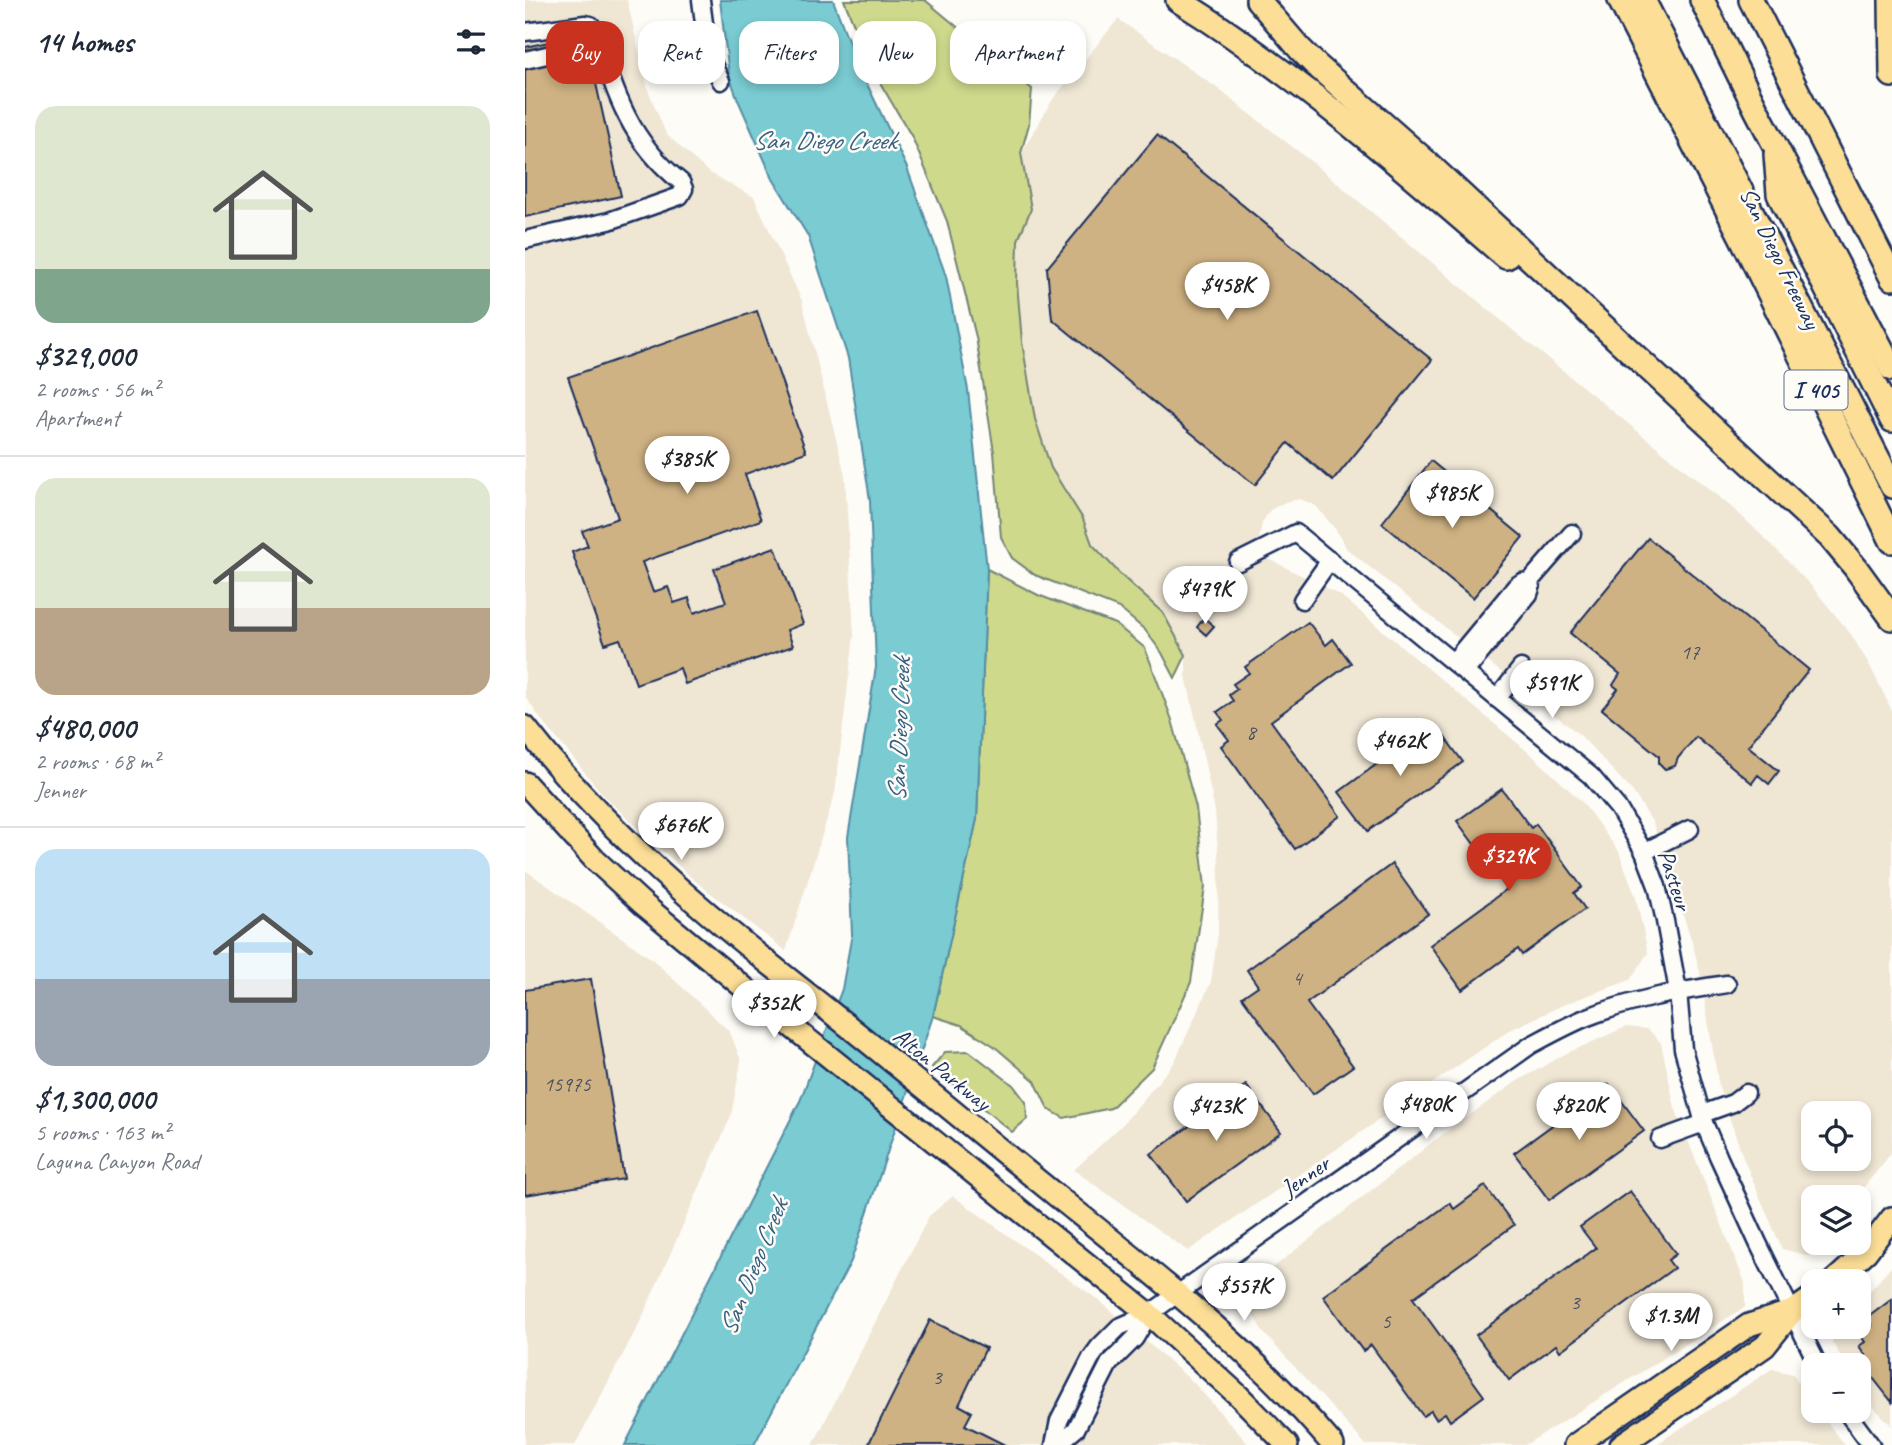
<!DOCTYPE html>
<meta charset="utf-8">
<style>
:root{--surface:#fff;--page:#f2f2f3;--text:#1f2937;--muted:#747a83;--line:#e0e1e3;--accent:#c8321e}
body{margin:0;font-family:Caveat,sans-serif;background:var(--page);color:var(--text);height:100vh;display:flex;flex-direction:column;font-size:26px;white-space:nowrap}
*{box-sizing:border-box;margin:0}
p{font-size:23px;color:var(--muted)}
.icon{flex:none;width:38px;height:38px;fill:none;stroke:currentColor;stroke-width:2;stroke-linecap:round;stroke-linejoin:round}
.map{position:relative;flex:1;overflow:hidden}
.panel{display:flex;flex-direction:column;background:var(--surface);width:525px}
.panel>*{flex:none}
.guide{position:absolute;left:21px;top:21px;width:665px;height:63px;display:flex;gap:14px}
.tools{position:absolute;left:1276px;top:1101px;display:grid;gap:14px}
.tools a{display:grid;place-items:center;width:70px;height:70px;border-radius:14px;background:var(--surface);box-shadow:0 4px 10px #0003;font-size:35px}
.price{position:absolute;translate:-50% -60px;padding:0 16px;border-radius:24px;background:#fff;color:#222;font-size:23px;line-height:46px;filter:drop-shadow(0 2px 4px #0008)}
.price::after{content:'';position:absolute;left:50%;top:42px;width:21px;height:16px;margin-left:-10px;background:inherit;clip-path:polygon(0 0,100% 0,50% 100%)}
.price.active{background:var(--accent);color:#fff}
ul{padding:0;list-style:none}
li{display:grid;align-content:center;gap:14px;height:371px;padding:0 35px}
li+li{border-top:2px solid var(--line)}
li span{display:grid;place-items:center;height:217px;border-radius:21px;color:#555}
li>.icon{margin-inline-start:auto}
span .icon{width:126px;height:126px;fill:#fffc;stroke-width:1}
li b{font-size:30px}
h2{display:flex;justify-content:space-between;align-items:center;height:84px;padding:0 35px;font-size:30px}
.pill{padding:0 24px;border-radius:21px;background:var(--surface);box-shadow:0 4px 10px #0003;font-size:24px;line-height:63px}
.pill.active{background:var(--accent);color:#fff}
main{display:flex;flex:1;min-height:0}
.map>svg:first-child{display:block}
</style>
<main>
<section class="panel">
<h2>14 homes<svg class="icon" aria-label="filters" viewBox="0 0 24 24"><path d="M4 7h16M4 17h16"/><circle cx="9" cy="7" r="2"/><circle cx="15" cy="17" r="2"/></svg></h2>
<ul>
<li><span style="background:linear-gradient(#dfe7d0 75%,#7fa58c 0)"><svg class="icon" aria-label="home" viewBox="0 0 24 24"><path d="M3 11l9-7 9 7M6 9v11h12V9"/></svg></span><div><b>$329,000</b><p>2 rooms · 56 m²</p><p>Apartment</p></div></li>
<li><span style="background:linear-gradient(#dfe7d0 60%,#b9a48a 0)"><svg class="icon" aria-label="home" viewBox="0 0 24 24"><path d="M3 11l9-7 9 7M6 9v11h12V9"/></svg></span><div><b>$480,000</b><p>2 rooms · 68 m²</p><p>Jenner</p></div></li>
<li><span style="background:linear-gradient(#bfe0f5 60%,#9aa5b1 0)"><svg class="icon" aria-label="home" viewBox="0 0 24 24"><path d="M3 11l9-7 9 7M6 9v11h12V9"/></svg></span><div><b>$1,300,000</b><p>5 rooms · 163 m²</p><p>Laguna Canyon Road</p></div></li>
</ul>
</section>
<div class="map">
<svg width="1367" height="1445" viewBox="0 0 1367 1445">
<rect width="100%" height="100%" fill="#fdfcf7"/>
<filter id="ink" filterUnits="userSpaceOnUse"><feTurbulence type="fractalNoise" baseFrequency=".0143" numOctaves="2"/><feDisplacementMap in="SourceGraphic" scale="14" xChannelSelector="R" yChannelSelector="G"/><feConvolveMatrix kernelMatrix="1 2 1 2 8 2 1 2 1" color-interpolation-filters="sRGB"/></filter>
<g filter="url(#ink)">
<!-- built -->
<g fill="#efe6d4" fill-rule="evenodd">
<polygon points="0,0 102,0 123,90 141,134 183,172 229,197 277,301 320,475 329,635 310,793 261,951 169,880 80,797 15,718 0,696"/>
<path d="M593 19 692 88 788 163 990 332 1211 511 1247 545 1289 589 1325 633 1344 664 1367 711V1152L1331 1197H1288V1242L1295 1243 1284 1256 1257 1249 1219 1160 1194 1087 1175 972 1167 942 1128 823 1108 792 1056 736 822 549 811 530 791 506 775 499 760 502 745 510 737 523 734 538 742 558 815 595 1009 757 1057 802 1094 852 1111 898 1123 953 1105 980 1042 1003 985 1030 663 1251 549 1170 598 1124 649 1063 686 982 693 933 694 865 690 811 661 675V655L597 576 567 544 558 519 526 468 510 419 497 342 492 283 493 240 506 209 496 153 528 99ZM1288 1113H1334V1158H1288Z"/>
<polygon points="0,870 127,959 205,1032 216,1061 206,1116 116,1320 50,1445 0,1445"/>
<polygon points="1101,1027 1123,1029 1136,1043 1150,1108 1220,1283 1220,1307 1000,1445 841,1445 738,1332 716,1293 914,1137 991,1082 1040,1054"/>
<polygon points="428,1196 576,1302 669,1383 724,1445 288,1445 404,1216"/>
<polygon points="1367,1266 1367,1426 1341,1399 1334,1386 1334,1365 1321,1365 1307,1342 1312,1327 1334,1326 1334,1301 1344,1292"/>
<polygon points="1247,1369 1268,1374 1288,1403 1288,1410 1293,1411 1320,1445 1130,1445"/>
</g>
<!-- green -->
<g fill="#ced98c" stroke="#748475" stroke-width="2">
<polygon points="319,0 400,0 507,89 504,124 496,153 506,209 493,240 492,283 497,342 510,419 526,468 558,519 567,544 597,576 638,613 661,655 650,678 637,653 620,630 594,608 510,575 487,558 476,537 469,452 451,337 422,221 387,137 347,69"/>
<polygon points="462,569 513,595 590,624 620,648 647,720 671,808 680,887 666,982 627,1068 586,1108 539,1118 523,1109 510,1081 469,1046 436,1025 408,1016 452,819"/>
<polygon points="444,1051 488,1085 501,1102 502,1119 487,1132 407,1067 420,1052"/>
</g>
<!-- water -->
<polygon fill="#7acbd2" stroke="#548da4" stroke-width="2" points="195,0 308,0 331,61 382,168 421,276 443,390 462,569 452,819 408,1016 326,1261 229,1445 100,1445 275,1101 317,989 327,934 323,837 351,667 345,500 323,358 283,236 248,179 213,100 204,75"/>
<!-- building -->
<g fill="#cfb283" stroke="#1b2f5e" stroke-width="2">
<polygon points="60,34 96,196 0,217 0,47"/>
<polygon points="632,135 907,360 808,481 763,443 730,485 527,319 522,268"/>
<polygon points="232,311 281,452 220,474 236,520 117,562 128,592 143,587 149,603 164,598 169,613 201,602 189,569 250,547 278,624 262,630 268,646 160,684 155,668 111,684 95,639 80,644 47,552 63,546 57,531 93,518 43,377"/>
<polygon points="906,461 998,537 948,598 857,523"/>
<polygon points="1123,538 1284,670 1223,746 1254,771 1244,784 1233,775 1227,783 1171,737 1153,758 1150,766 1140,769 1134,763 1134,756 1077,709 1093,689 1088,685 1095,674 1045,633"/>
<polygon points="679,618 689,626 681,635 672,627"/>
<polygon points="783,622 801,645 808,639 826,663 746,721 815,816 770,849 696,746 704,740 692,724 698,720 692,712 708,701 704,695 712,689 708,684 724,673 720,667"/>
<polygon points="901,728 907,736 915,731 938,762 843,831 814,792"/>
<polygon points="977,789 1006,828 1011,824 1057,887 1049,893 1060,909 997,955 993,949 937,990 905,945 982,889 932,821"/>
<polygon points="867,864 903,914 782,1003 828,1066 788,1094 717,997 733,986 722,970"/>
<polygon points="66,979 99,1179 0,1195 0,990"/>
<polygon points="1084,1084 1119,1131 1024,1200 989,1153"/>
<polygon points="721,1085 756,1132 661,1201 626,1154"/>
<polygon points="960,1186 989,1225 888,1298 959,1396 925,1421 920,1413 911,1419 906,1411 898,1416 846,1345 838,1351 798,1296 925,1203 929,1209"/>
<polygon points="1105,1191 1151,1254 1143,1260 1149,1268 1035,1351 1031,1345 984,1380 951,1335 1071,1248 1055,1227"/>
<polygon points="1367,1299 1367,1402 1337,1364 1343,1359 1334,1346 1340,1342 1335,1335 1347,1326 1342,1318"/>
<polygon points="405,1320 461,1348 434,1405 447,1412 440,1425 480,1445 343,1445"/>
</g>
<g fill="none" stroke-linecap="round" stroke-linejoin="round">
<defs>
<g id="minor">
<polyline points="176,0 182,46 186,60 196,81"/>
<path d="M0 32 60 24 66 25 71 32C90 93 104 141 156 182L159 189 155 196 84 221 0 240"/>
<polyline points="0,60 75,43"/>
<polyline points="713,562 771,533 1066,776 1093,808 1119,852 1132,886 1140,921 1153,991 1158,1049 1179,1123 1194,1158 1233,1243 1293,1365"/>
<polyline points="1005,581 1047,533"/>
<polyline points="777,600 805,560"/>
<polyline points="928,662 991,586 997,582 1005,581 1006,588 1004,594 940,672"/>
<polyline points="972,699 996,668"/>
<polyline points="1119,852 1165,829"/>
<polyline points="246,1010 260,976"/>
<polyline points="1177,1114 1208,1103 1221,1093"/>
<polyline points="1135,1139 1179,1123"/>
<polyline points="1320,1410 1346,1445"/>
<path d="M529 1445 534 1421 566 1358 574 1347 594 1327 624 1314 1006 1045C1023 1036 1041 1026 1060 1018 1105 1000 1154 991 1202 984"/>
<polyline points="532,1445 551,1429 584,1364 610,1338 624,1314"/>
</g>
<g id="major">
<path d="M0 727C81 832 184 917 289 999 373 1065 455 1134 538 1201 633 1277 729 1352 808 1445"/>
<polyline points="0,783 70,860 118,904 246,1010 624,1314 714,1396 762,1445"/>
<polyline points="1309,1281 1341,1252 1367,1218"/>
<polyline points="1050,1445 1224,1325 1268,1311"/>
<polyline points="1096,1445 1240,1346 1268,1311 1288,1297"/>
</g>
<g id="highway">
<path d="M653 0C771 74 876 166 981 257"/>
<polyline points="733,0 775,49 790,64 899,160 1305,537 1330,567 1367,618"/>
<polyline points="1095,0 1217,238 1367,541"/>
<polyline points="1118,0 1367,486"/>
<polyline points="1177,0 1232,111 1367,369"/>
<polyline points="1226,0 1367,278"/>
<polyline points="1366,0 1367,75"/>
<polyline points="1251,154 1254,194 1367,420"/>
</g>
</defs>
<!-- minor casing -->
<use href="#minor" stroke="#1b2f5e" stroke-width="21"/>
<!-- major casing -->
<use href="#major" stroke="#1b2f5e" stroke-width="26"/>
<!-- highway casing -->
<use href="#highway" stroke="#1b2f5e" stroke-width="28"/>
<!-- minor -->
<use href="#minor" stroke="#fdfcf7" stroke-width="16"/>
<!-- major -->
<use href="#major" stroke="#fcde96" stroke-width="21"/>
<!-- highway -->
<use href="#highway" stroke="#fcde96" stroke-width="23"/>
</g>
</g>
<g text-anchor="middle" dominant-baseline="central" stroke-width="5" stroke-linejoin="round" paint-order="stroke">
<!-- number labels -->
<g font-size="21" fill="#485067">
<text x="1165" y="652">17</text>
<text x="726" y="732">8</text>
<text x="772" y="978">4</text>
<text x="42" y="1084">15975</text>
<text x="1050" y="1302">3</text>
<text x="861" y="1321">5</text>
<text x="412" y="1377">3</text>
</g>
<!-- shield labels -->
<rect fill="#fdfcf7" stroke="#5f6c8c" stroke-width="2" x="1259.5" y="370.5" width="63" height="39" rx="5"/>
<g font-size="23" font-weight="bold" fill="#1b2f5e">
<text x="1291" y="390">I 405</text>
</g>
<!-- street labels -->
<g font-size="24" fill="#1b2f5e" stroke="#fdfcf7">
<text transform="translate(1255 258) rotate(64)">San Diego Freeway</text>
<text transform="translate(1150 880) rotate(72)">Pasteur</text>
<text transform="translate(417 1069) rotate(39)">Alton Parkway</text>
<text transform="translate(780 1176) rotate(-35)">Jenner</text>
</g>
<!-- water labels -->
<g font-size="26" font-style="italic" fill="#385e81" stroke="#fdfcf7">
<text x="299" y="140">San Diego Creek</text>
<text transform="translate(374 730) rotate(-88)">San Diego Creek</text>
<text transform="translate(228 1267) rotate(-68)">San Diego Creek</text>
</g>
</g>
</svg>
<div class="tools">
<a><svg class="icon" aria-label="locate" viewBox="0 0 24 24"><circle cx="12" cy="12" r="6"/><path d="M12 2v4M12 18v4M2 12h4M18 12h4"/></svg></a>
<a><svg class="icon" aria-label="layers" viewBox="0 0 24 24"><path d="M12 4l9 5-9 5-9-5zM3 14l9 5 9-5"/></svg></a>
<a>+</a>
<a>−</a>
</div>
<b class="price" style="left:702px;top:322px">$458K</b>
<b class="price" style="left:162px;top:496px">$385K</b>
<b class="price" style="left:927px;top:530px">$985K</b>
<b class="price" style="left:680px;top:626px">$479K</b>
<b class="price" style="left:1027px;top:720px">$591K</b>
<b class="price" style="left:875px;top:778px">$462K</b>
<b class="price" style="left:156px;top:862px">$676K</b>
<b class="price active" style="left:984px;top:893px">$329K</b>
<b class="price" style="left:249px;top:1040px">$352K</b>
<b class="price" style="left:901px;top:1141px">$480K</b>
<b class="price" style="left:1054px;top:1142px">$820K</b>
<b class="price" style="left:691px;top:1143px">$423K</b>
<b class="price" style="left:719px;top:1323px">$557K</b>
<b class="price" style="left:1146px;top:1353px">$1.3M</b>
<div class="guide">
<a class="pill active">Buy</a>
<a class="pill">Rent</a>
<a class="pill">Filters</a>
<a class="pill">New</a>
<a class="pill">Apartment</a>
</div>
</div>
</main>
